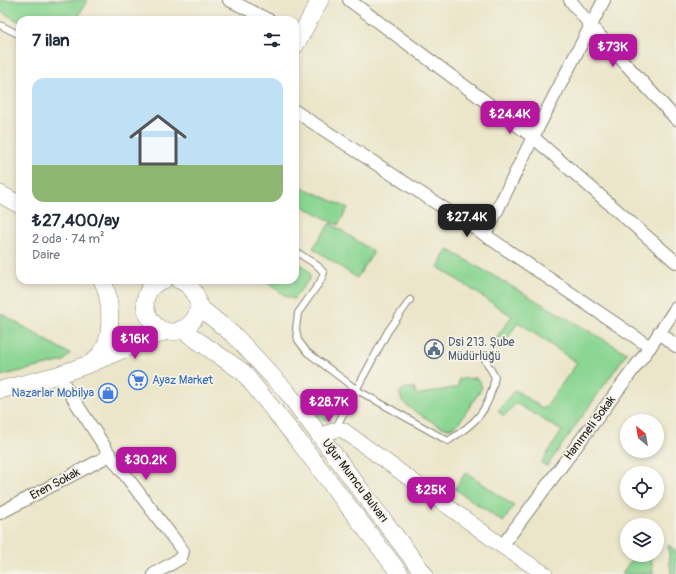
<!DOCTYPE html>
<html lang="tr">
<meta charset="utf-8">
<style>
:root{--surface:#fff;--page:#f2f2f3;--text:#1f2937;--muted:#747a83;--line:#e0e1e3;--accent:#b5179e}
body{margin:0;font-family:Pangolin,sans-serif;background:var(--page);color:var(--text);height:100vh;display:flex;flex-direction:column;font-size:15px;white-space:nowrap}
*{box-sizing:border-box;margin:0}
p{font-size:13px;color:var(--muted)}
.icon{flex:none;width:22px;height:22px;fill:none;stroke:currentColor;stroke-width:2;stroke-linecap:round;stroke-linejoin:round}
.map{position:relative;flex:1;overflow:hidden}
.sheet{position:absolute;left:16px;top:16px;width:283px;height:268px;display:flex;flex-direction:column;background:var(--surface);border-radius:12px;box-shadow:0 2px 6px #0003}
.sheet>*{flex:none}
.needle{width:26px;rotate:330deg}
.tools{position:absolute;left:620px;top:414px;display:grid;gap:8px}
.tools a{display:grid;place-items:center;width:44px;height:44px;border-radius:50%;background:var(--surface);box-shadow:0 2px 6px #0003;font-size:20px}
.price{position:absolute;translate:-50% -34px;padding:0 9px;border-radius:8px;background:var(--accent);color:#fff;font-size:13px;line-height:26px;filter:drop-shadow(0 1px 2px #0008)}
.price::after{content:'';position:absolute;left:50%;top:24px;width:12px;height:9px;margin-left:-6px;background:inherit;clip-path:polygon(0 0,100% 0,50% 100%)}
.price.selected{background:#222;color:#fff}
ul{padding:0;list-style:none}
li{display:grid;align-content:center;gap:8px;height:212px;padding:0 16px}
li+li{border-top:1px solid var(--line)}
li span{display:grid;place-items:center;height:124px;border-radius:12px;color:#555}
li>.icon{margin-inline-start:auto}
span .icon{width:72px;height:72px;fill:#fffc;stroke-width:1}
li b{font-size:17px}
h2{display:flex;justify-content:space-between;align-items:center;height:48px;padding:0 16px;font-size:17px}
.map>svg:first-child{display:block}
</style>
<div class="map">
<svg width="676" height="574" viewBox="0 0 676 574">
<rect width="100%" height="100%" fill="#f7f3e8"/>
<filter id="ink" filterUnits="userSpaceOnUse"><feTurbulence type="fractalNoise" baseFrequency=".025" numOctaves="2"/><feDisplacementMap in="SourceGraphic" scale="8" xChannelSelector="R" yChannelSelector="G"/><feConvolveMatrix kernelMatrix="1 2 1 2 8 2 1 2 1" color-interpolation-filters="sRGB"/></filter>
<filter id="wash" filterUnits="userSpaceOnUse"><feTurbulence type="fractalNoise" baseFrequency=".012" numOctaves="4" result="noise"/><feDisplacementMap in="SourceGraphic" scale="16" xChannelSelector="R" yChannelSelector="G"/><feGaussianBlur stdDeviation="0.9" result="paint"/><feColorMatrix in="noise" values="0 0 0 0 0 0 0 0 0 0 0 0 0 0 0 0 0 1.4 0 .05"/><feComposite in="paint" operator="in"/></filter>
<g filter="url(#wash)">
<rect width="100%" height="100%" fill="#ebe6ca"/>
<!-- green -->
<g fill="#8bd693" stroke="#547958">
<polygon points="0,0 87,0 77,20 20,20 20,22 0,11"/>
<polygon points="295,184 348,208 338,225 295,202"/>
<polygon points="330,223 374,252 357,278 313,248"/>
<polygon points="447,249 627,353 547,466 541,463 562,431 516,403 504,416 498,411 515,390 544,409 577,363 518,322 500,350 491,345 512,316 438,267"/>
<path d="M295 261C302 266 311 269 310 278L294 299 287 297 263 280H295Z"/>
<polygon points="0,313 70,354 64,361 0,376"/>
<path d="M476 378 480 381 482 388 458 424C454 426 451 429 446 428 439 427 410 409 404 403 401 400 400 396 400 392L403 389 414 387 416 395 458 387 459 379Z"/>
<path d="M306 395 329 408V420C314 420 308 409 301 397Z"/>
<polygon points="466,472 514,506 503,522 455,489"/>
<polygon points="668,545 676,551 676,574 671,574"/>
<polygon points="634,555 651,555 653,574 622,574"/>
</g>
</g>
<g filter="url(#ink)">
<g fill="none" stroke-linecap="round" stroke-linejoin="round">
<defs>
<g id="service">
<polyline points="0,25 20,35"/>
<path d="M295 251 318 266 324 273 320 282 298 313 296 329 298 340 307 352 357 390 448 441C476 423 489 411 495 377L484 358"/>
<polyline points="335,429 388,331 410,300"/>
</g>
<g id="minor">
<polyline points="229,0 269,20"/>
<polyline points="349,0 533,137 676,262"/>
<polyline points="570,0 590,25 676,119"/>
<polyline points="295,111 485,235 650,347"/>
<polyline points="485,235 533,137 604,0"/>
<polyline points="659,332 676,346"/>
<polyline points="58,375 110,455 183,551 181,558 154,574"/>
<polyline points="0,513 110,455"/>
<polyline points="502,546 650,347 676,308"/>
</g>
<polyline id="tertiary" points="320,436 335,430 343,430 502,546 545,574"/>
<g id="secondary">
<polyline points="295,46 320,0"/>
<polyline points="0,194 20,205"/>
<path d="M164 280C122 293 159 355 191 323 196 318 199 310 198 303 196 291 190 285 179 280"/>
<polyline points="198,306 236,337 287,392 424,574"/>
<polyline points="181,329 243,372 297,439 400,574"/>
<path d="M92 363C96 359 101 354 104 349 113 333 111 296 102 280"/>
<polyline points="0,390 58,375 92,363 166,331"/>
</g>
</defs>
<!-- service casing -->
<use href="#service" stroke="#848173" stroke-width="8"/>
<!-- minor casing -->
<use href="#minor" stroke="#848173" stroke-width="14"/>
<!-- tertiary casing -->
<use href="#tertiary" stroke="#848173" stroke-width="16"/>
<!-- secondary casing -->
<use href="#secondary" stroke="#848173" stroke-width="18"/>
<!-- service -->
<use href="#service" stroke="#fff" stroke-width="6"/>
<!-- minor -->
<use href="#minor" stroke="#fff" stroke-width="12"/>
<!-- tertiary -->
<use href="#tertiary" stroke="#fff" stroke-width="15"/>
<!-- secondary -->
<use href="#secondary" stroke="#fff" stroke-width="17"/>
</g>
</g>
<!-- icons -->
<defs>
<symbol id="civic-ring" viewBox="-11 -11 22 22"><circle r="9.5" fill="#f7f3e8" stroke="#5c6f8a" stroke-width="1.5"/><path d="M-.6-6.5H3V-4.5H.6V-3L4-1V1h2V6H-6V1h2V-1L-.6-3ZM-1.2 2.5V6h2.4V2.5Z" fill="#5c6f8a"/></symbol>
<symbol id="supermarket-ring" viewBox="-11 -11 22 22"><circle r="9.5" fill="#f7f3e8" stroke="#3f7fe0" stroke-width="1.5"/><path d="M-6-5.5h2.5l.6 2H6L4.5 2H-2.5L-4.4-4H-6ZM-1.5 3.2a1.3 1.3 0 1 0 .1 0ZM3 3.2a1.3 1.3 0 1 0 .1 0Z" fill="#3f7fe0"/></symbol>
<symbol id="shop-ring" viewBox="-11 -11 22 22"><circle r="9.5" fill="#f7f3e8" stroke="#3f7fe0" stroke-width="1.5"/><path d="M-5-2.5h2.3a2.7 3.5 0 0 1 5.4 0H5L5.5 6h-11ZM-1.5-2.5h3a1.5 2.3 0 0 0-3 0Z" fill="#3f7fe0"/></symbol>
</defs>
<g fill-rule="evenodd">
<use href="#civic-ring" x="423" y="338" width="22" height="22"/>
<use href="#supermarket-ring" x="127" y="369" width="22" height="22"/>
<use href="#shop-ring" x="97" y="382" width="22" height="22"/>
</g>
<g text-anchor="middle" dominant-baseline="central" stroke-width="3.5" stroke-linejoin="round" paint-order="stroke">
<!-- service labels -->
<g font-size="12" fill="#4e5e75" stroke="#f7f3e8" text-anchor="start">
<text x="448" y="342">Dsi 213. Şube<tspan x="448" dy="14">Müdürlüğü</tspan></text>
</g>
<!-- shop labels -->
<g font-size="12" fill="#366cbe" stroke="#f7f3e8" text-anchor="start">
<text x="152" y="380">Ayaz Market</text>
<text x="94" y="393" text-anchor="end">Nazarlar Mobilya</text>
</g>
<!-- street labels -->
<g font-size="12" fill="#1c1c1c" stroke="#f7f3e8">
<text transform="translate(590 428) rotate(-53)">Hanımeli Sokak</text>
<text transform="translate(355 481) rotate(53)">Uğur Mumcu Bulvarı</text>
<text transform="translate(55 484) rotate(-28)">Eren Sokak</text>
</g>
</g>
</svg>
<div class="tools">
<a><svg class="needle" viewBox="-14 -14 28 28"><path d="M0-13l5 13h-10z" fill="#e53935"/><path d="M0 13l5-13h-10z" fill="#747a83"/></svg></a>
<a><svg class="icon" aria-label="locate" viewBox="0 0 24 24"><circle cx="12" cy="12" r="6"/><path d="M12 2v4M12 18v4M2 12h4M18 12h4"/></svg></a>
<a><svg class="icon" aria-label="layers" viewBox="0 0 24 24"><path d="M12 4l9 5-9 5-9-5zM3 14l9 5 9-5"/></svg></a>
</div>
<b class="price" style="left:613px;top:68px">₺73K</b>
<b class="price" style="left:510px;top:135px">₺24.4K</b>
<b class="price selected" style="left:467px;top:238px">₺27.4K</b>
<b class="price" style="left:135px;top:360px">₺16K</b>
<b class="price" style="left:329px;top:423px">₺28.7K</b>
<b class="price" style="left:146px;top:481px">₺30.2K</b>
<b class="price" style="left:431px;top:511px">₺25K</b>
<section class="sheet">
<h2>7 ilan<svg class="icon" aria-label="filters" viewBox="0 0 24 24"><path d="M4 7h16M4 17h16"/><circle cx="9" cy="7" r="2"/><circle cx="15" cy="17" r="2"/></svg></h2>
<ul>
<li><span style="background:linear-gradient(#bfe0f5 70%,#8fb573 0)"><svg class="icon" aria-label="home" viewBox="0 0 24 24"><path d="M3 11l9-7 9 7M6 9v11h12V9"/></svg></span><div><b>₺27,400/ay</b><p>2 oda · 74 m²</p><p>Daire</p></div></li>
</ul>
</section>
</div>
